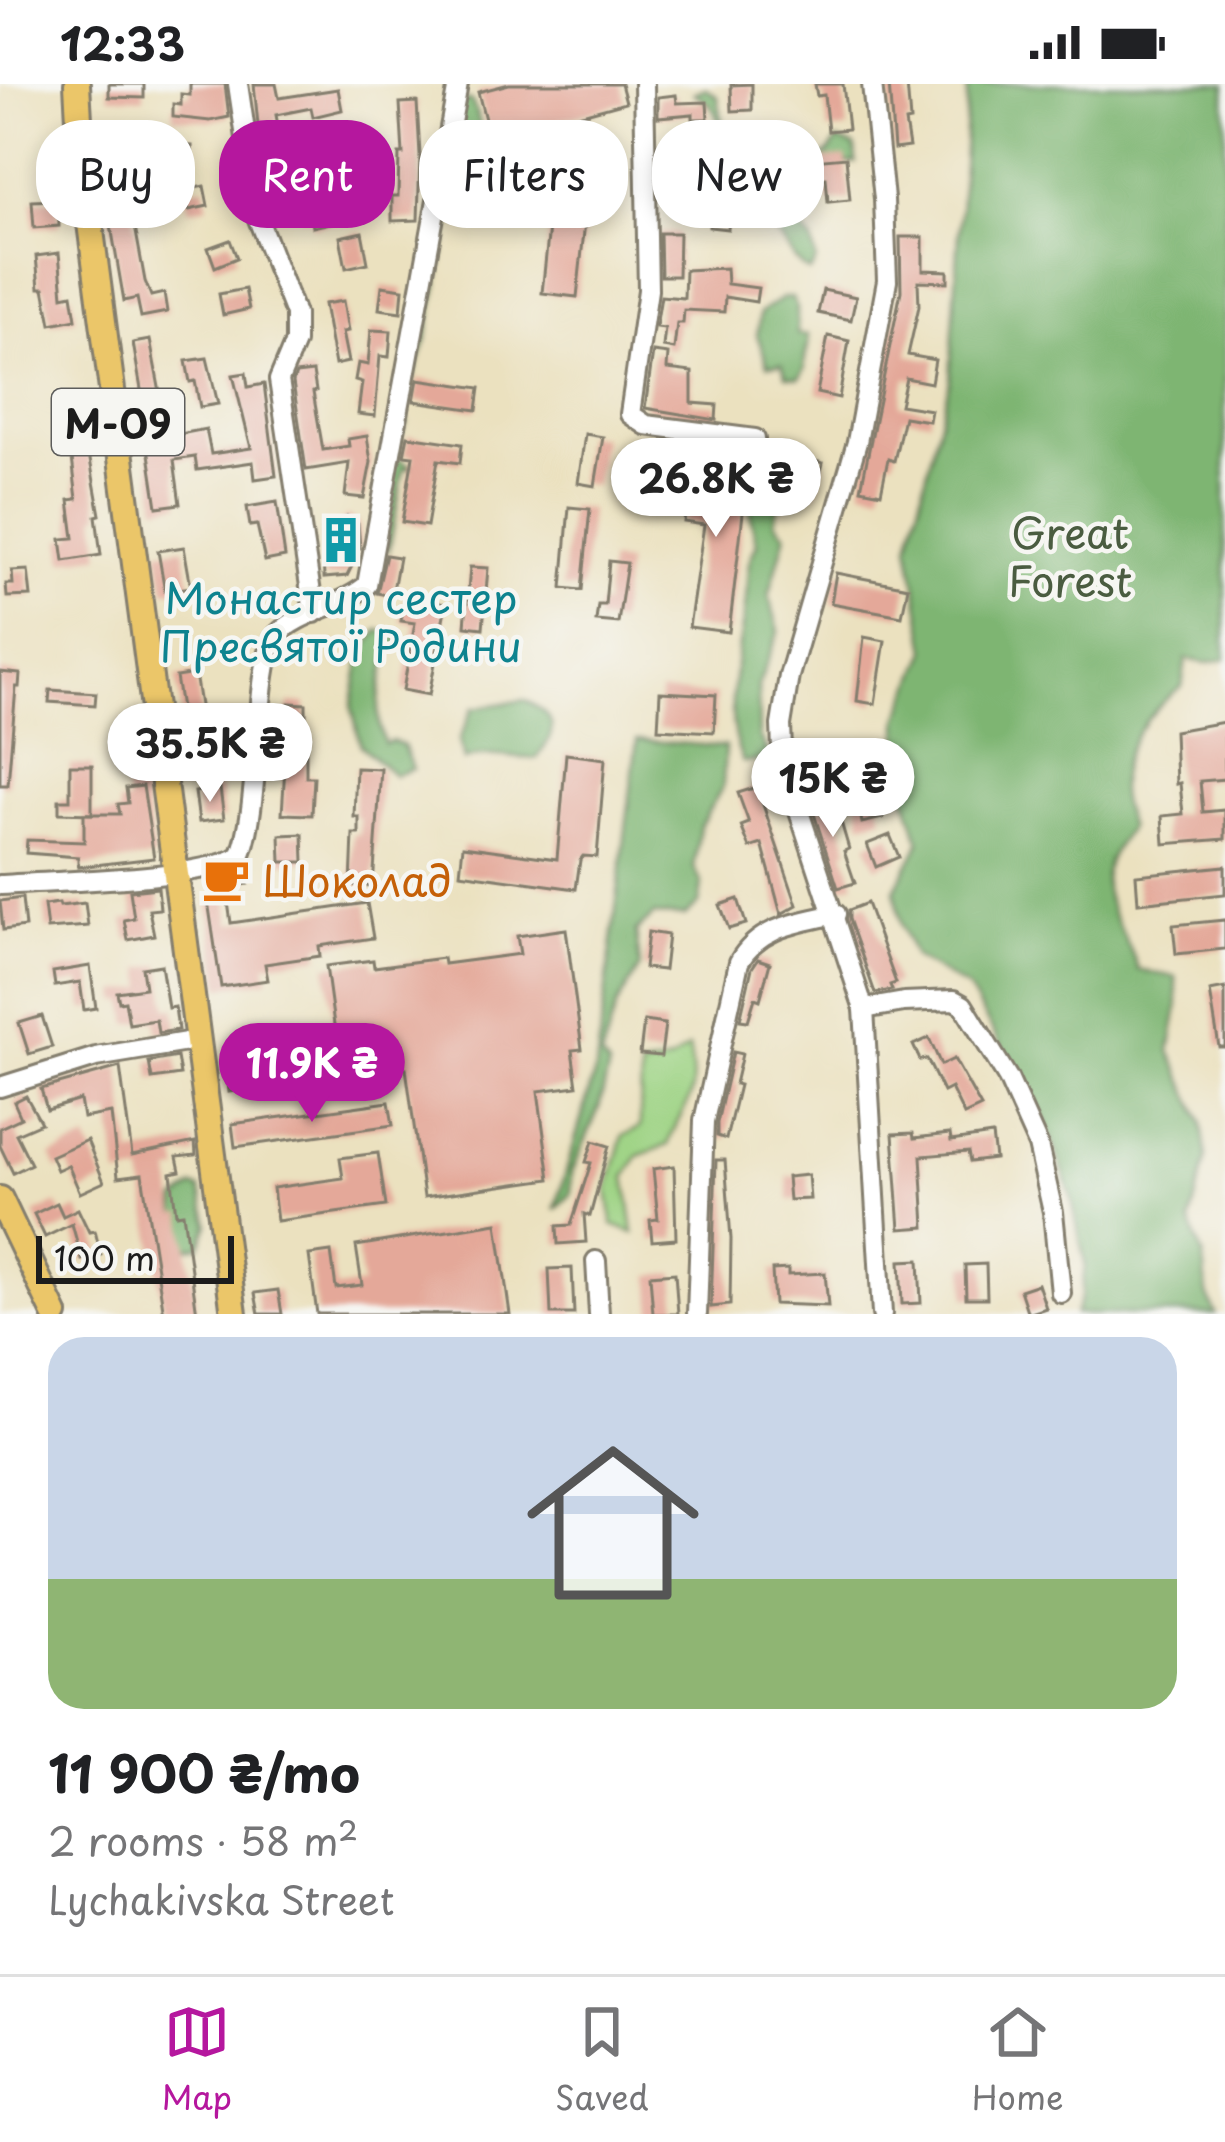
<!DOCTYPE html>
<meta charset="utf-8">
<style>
:root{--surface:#fff;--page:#f6f6f6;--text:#202124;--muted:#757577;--line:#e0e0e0;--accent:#b5179e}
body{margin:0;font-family:"Playpen Sans",sans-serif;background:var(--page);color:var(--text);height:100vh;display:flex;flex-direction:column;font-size:45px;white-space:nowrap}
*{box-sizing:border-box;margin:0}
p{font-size:39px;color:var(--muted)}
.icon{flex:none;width:66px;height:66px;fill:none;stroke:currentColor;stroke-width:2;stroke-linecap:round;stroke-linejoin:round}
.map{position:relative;height:1230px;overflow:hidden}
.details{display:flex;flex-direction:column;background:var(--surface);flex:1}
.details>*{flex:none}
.hud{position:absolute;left:36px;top:36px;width:1155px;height:108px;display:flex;gap:24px}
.scale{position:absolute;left:36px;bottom:30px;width:198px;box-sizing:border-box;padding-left:12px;border:6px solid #1c1c1c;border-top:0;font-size:33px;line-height:42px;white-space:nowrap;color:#1c1c1c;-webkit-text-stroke:9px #f6f6f2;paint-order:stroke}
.price{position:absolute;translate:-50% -102px;padding:0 27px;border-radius:42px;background:#fff;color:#222;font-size:39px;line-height:78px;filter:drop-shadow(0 3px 6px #0008)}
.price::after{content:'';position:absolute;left:50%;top:72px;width:36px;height:27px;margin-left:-18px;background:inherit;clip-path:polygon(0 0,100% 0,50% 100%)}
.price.selected{background:var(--accent);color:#fff}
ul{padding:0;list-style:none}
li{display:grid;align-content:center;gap:24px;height:636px;padding:0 48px}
li span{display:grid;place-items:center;height:372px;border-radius:36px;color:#555}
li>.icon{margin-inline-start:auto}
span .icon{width:216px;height:216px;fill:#fffc;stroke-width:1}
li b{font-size:51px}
.tag{padding:0 42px;border-radius:48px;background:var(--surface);box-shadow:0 6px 18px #0003;font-size:42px;line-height:108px}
.tag.selected{background:var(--accent);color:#fff}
.status{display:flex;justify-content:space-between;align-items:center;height:84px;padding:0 60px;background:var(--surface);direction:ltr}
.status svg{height:33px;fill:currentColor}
.tab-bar{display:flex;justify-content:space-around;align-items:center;height:168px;border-top:3px solid var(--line);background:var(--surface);font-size:33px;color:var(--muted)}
.tab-bar a{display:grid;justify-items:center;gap:6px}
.tab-bar .selected{color:var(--accent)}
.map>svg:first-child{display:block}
</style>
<div class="status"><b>12:33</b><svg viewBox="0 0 49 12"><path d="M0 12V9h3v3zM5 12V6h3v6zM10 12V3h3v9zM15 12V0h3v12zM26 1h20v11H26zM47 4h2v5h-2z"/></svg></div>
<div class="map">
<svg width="1225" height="1230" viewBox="0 0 1225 1230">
<rect width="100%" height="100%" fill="#f6f6f2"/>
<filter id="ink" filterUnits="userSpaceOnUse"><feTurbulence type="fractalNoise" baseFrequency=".00833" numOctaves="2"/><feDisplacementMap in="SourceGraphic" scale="24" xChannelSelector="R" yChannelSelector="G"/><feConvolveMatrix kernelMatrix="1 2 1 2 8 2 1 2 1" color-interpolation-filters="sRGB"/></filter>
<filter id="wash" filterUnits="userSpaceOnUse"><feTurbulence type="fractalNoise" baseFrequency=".004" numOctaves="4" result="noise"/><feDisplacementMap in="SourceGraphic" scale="48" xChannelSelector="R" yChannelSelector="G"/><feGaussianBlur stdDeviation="2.7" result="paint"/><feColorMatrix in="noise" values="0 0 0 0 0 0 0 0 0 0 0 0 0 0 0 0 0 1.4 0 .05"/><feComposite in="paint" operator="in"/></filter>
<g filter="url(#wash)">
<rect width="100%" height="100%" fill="#ebe1bf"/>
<!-- green -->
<path fill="#9ed384" stroke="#5d7850" stroke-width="3" d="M689 964C700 1021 684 1014 668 1061L638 1072 626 1093 634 1149 613 1141 608 1105 623 1052 640 1043 641 984 671 977Z"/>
<!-- forest -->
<g fill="#7eb572" stroke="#4d6847" stroke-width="3">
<path d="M968 0H1225V575L1206 579 1186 575 1182 603C1150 625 1119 665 1120 707 1120 718 1126 733 1129 744 1122 755 1113 766 1108 778 1093 815 1130 852 1138 886L1176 893 1178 922 1170 967 1202 1038 1206 1074 1190 1138 1204 1173 1207 1210 1216 1230H1075L1081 1214 1085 1180 1071 1111 1044 1034 968 905 914 873 901 840 895 806 920 758 900 696 899 635 927 566 909 461 950 296Z"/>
<path d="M706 4 718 13 723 40 739 51 762 45C775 61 790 63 807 74L826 71 838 56 855 62 856 78 789 88V95L807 129 802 146 812 158 816 177 810 188C784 175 787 141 753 141L743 132 748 122H761L765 115 749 98 728 94 722 85 725 72 733 64C710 38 726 28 694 9Z"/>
<path d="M465 16 472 18 480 39 470 74 484 78 468 82 460 90 427 253 405 318 407 339 401 349 399 375 416 385 404 384 389 466C379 445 380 408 391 386L407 276 455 29Z"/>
<path d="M782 214H792L797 224V250L808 251C811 264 802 271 805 285L799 294 786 292 782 280 768 281 757 251 760 229Z"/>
<path d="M769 382 782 395 775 438 786 450 769 512 779 547 758 602 759 653 768 669 757 677 743 678C719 627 741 568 746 515 748 493 745 480 757 460 746 423 748 414 769 382Z"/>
<path d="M379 546 405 558 389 567C382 597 372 631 385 660L392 657 403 661 412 685 394 691 361 662 352 624 362 568Z"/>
<path d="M525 616C557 632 559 646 537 674 508 676 492 666 464 676L459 656 473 624Z"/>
<polygon points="637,656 725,663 723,702 700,742 694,784 702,800 699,820 685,832 655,831 636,847 640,883 617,921 601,974 609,983 599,1024 572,1088 571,1110 555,1126 596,984"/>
<polygon points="194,1103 200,1105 209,1140 200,1162 183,1164 175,1139 177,1116"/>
</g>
<g id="blocks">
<!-- building -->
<g fill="#e4a899">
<polygon points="109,0 144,0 144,14 109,13"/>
<polygon points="190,0 225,0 229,33 210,37 173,33 173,20 181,21 181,10 190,11"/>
<polygon points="254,0 276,0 279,14 338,5 342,26 313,33 311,24 276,31 279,47 259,51"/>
<polygon points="509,0 621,0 626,18 490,55 478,8"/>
<polygon points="752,0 752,26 732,27 731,1"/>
<polygon points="815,0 843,0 848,45 828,47 824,11 817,12"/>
<polygon points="889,0 907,0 910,37 905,38 909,63 894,65"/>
<polygon points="676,11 677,19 707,18 708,35 693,35 693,30 658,33 658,13"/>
<polygon points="417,18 420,71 418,136 392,137 392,112 398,112 399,70 403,70 400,19"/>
<polygon points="100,37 110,41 126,39 130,66 174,66 174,61 192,62 192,82 133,81 133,78 104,82 96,50"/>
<polygon points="602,55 607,77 543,92 538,70"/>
<polygon points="846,73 850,116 828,118 826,94 802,95 800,77"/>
<polygon points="277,75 285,107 322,98 326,109 334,113 339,137 313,143 311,133 303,135 300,123 271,128 263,79"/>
<polygon points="660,82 682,86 680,102 739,102 738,123 730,122 728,145 709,143 709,130 689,130 689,115 660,111"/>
<polygon points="191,95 191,105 204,102 208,122 189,126 185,108 136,118 137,126 132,126 145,197 151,212 164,209 167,228 141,233 137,214 124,217 106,113"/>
<polygon points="552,115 587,119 577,213 542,209"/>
<polygon points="58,116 59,142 34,144 32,117"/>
<polygon points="362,148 368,179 346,184 340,153"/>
<polygon points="660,149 679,149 678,192 661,192"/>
<polygon points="900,153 923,153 923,186 948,187 948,198 918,197 919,222 908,271 935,276 931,299 906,294 900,321 931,326 929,337 904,333 894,377 888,375 881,409 861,405 901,207"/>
<polygon points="230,156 237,174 215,183 208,164"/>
<polygon points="59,169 63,212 72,210 76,235 51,240 44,204 39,204 36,172"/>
<polygon points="726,184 727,200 758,204 756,218 725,213 724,228 684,226 683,239 677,239 674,265 663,263 665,244 656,243 661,212 684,214 685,186"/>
<polygon points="382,202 403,205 401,228 379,225"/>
<polygon points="245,205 249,225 223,231 219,210"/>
<polygon points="823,206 856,213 851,236 818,229"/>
<polygon points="343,217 348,247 342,248 348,278 335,281 324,220"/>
<polygon points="371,246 391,247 389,273 380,272 375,332 358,330 362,298 355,296 358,279 368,281"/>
<polygon points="828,252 849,257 839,314 817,309"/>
<polygon points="150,256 161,314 143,317 133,259"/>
<polygon points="653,268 668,270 667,285 692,288 692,319 717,321 716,336 645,324"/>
<polygon points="207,274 218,320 200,323 195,297 190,298 186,277"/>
<polygon points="313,288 316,307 313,308 323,366 349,362 348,355 367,352 371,378 364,414 345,412 349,379 306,386 293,298 296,290"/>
<polygon points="246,289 248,303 264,300 276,392 255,395 253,378 197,386 195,373 174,376 180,420 157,423 145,343 173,339 175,351 206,345 211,370 251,364 233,291"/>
<polygon points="418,295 480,304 477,326 414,317"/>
<polygon points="84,313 93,370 89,370 100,431 96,432 101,471 64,477 61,455 74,454 69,416 77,415 65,317"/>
<polygon points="585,350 603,353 595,402 578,399"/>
<polygon points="408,352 462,360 460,379 438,376 427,442 402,438 413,372 404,371"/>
<polygon points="706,369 730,372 728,392 747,395 729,548 689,543 704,441 684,438 690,387 704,388"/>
<polygon points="797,372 823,379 816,408 790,402"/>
<polygon points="277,418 285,473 265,477 257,441 250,442 247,423"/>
<polygon points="569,423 590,425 582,506 562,504"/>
<polygon points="347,432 358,439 360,464 354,466 354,478 347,492 324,494 322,448 333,446"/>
<polygon points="184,463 191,503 165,507 158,467"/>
<polygon points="386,471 399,473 392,512 377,509"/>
<polygon points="609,477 627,479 618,539 596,537 598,521 605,521"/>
<polygon points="470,483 488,484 483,544 465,542"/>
<polygon points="28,486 31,512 7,513 6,500 13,500 12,487"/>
<polygon points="836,489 908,503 902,532 831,519"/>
<polygon points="405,514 446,520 429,611 403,606 415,539 401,537"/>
<polygon points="864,553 885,557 875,620 857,617"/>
<polygon points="0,588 20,590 19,603 16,603 8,701 0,701"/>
<polygon points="195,590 202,634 229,630 231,644 186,655 176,593"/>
<polygon points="50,606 96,609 95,621 49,618"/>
<polygon points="660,608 716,611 714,648 658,645"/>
<polygon points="289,619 306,620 306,693 314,693 312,731 282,730"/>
<polygon points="1224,638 1225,695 1200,697 1203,728 1225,726 1225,755 1164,760 1162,732 1183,730 1180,699 1176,700 1174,647"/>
<polygon points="566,670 605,675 597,773 583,772 580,776 576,805 460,789 463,762 557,775"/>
<polygon points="863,680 873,708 877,707 883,734 862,739 853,692 838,688"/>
<polygon points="70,681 92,681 92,730 59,729 59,716 70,716"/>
<polygon points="356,684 381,685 373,802 351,801 353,750 359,750 359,733 354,733"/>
<polygon points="143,702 154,774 78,783 78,773 26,769 27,756 84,758 84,730 120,730 118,720 128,719 126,704"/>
<polygon points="757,703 797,821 781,830 762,760 750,764 741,742 749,739 738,709"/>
<polygon points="814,703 821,726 836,721 849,765 844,767 855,799 838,804 806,705"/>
<polygon points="220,704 224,735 199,738 195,708"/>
<polygon points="303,750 304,778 281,778 280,751"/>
<polygon points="890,751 899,773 876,783 867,760"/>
<polygon points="1225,782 1225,810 1138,819 1136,791"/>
<polygon points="246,787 248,800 226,804 231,839 367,819 373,854 319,862 320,872 265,880 268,896 221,903 208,817 217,815 214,795"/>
<polygon points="158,804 160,825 149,826 154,851 128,856 124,836 134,834 130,807"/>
<polygon points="22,814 25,843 3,846 0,817"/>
<polygon points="738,815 746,840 729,845 720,821"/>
<polygon points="59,819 60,822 85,819 88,842 47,845 44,821"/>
<polygon points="867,819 896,899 890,901 892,906 875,909 849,835 849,826"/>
<polygon points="1225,836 1225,865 1176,870 1173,841"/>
<polygon points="566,845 582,965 572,966 577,1002 538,1007 550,1095 424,1113 406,984 341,992 326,882 373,876 374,883 443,874 444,880 520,870 517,852"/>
<polygon points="648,848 668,851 664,886 644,884"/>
<polygon points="758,875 770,879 760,916 755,914 748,937 740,936 752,884"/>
<polygon points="161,881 168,924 175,923 178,946 158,949 156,936 129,940 125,917 119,918 117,908 145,904 142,884"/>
<polygon points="90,882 96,924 84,926 80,898 55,902 53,888"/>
<polygon points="1225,904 1225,963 1219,963 1210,907"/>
<polygon points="42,932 52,963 29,970 19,939"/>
<polygon points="644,937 665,940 661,972 640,970"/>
<polygon points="929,954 941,981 954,975 981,1023 964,1031 951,1004 943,1008 927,975 920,976 913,961"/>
<polygon points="276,960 279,979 308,974 311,995 229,1008 226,984 243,982 241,966"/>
<polygon points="733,968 742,970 735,1000 739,1001 726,1055 717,1052 717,1039"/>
<polygon points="177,973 180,991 152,995 149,978"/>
<polygon points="120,983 132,1071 195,1058 196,1071 177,1073 180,1087 171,1089 176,1130 183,1129 197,1230 164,1230 142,1090 118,1093 111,1029 83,1034 80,1016 47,1026 41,1005"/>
<polygon points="26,1012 41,1039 16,1050 31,1080 13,1089 0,1062 0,1044 21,1034 14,1018"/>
<polygon points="389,1018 393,1041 235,1063 232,1040"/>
<polygon points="913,1049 914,1054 950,1050 951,1057 992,1051 995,1075 970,1078 968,1068 921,1072 925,1143 900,1145 893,1050"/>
<polygon points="87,1056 104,1098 80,1109 68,1081 57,1086 51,1072"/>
<polygon points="593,1057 609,1062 590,1132 584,1130 586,1158 558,1160 557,1142 571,1141 591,1079 586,1078"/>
<polygon points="378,1069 386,1122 277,1137 273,1104 343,1094 340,1074"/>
<polygon points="716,1076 725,1076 731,1155 730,1221 711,1223"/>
<polygon points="674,1082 676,1155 652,1157 650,1136 658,1135 653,1085"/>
<polygon points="808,1091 810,1115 789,1116 787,1093"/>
<polygon points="57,1119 63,1132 78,1125 89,1148 95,1147 101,1171 82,1176 72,1140 45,1153 34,1130"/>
<polygon points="497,1139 510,1230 317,1230 309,1171 331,1168 336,1204 362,1201 356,1162"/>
<polygon points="919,1176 921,1219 902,1220 900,1177"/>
<polygon points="986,1180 987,1214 966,1214 965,1181"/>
<polygon points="572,1184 574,1230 551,1230 549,1185"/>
<polygon points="788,1185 788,1191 825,1189 828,1222 774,1220 772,1186"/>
<polygon points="675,1189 678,1230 653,1230 650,1191"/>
<polygon points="1038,1200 1046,1224 1028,1230 1020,1206"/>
<polygon points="278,1206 282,1230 259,1230 255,1209"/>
</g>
</g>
</g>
<g filter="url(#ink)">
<use href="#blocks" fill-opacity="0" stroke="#847e6e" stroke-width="3"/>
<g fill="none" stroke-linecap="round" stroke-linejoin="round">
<defs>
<g id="minor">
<polyline points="238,0 258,135 295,230 295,258 279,296 314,529"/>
<polyline points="644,0 648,206 630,330 646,341 755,355"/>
<polyline points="872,0 884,115 887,197 857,358 789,592 781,641 782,665 790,700 864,925 882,1230"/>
<polyline points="164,676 258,662"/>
<path d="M0 801C53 797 200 796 240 772 261 728 254 575 277 551 300 527 341 523 367 501L458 0"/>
<polyline points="864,925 904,918 954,916 963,921 1008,994 1038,1061 1053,1128 1061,1209"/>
<polyline points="0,1003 96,973 199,956"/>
<polyline points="596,1177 599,1230"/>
<path d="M697 1230 704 1037 739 878C760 842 798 839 836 830"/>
</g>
<g id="major">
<polyline points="77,0 81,71 234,1230"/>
<polyline points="0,1115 55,1230"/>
</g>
</defs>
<!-- minor casing -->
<use href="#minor" stroke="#847e6e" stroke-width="24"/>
<!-- major casing -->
<use href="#major" stroke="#847e6e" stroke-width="30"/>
<!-- minor -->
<use href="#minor" stroke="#fff" stroke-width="18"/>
<!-- major -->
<use href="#major" stroke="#ebc669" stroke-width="24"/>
</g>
</g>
<!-- icons -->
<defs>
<symbol id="building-bare" viewBox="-9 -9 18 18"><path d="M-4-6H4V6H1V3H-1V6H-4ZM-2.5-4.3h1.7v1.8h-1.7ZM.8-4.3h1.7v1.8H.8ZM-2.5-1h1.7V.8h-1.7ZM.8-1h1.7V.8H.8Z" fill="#0f9aa8" stroke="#f6f6f2" stroke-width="2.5" paint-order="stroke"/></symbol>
<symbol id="cafe-bare" viewBox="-9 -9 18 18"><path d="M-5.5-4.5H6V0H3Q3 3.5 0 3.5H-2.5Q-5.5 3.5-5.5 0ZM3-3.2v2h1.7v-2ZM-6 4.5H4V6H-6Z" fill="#e8710a" stroke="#f6f6f2" stroke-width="2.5" paint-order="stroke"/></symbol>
</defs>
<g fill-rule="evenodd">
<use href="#building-bare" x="308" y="423" width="66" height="66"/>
<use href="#cafe-bare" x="193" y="762" width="66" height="66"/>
</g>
<g text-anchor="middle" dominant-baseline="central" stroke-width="9" stroke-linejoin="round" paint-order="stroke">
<!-- shield labels -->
<rect fill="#f6f6f2" stroke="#5d5d5c" stroke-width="3" x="52" y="305" width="132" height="66" rx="9"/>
<g font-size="39" font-weight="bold" fill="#1c1c1c">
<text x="118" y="338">М-09</text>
</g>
<!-- park labels -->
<g font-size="42" fill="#4a5c40" stroke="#f6f6f2">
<text x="1070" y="447">Great<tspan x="1070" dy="48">Forest</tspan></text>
</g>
<!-- culture labels -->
<g font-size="42" fill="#0d838f" stroke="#f6f6f2">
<text x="341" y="512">Монастир сестер<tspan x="341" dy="48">Пресвятої Родини</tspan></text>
</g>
<!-- food labels -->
<g font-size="42" fill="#c56008" stroke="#f6f6f2" text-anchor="start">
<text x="262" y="795">Шоколад</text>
</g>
</g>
</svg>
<div class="scale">100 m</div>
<b class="price" style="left:716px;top:456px">26.8K ₴</b>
<b class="price" style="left:210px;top:721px">35.5K ₴</b>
<b class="price" style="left:833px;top:756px">15K ₴</b>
<b class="price selected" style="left:312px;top:1041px">11.9K ₴</b>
<div class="hud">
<a class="tag">Buy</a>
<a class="tag selected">Rent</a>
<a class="tag">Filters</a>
<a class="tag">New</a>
</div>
</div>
<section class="details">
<ul>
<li><span style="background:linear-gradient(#c9d6e8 65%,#8fb573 0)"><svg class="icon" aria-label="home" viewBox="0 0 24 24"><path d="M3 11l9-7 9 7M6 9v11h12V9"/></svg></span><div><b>11 900 ₴/mo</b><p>2 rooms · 58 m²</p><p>Lychakivska Street</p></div></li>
</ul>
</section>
<nav class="tab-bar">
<a class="selected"><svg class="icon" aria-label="map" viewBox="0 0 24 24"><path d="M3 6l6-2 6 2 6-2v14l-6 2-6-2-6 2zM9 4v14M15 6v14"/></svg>Map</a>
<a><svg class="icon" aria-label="saved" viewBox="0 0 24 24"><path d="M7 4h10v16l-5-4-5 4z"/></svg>Saved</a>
<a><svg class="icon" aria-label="home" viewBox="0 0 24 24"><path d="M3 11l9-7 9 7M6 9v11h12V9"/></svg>Home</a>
</nav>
